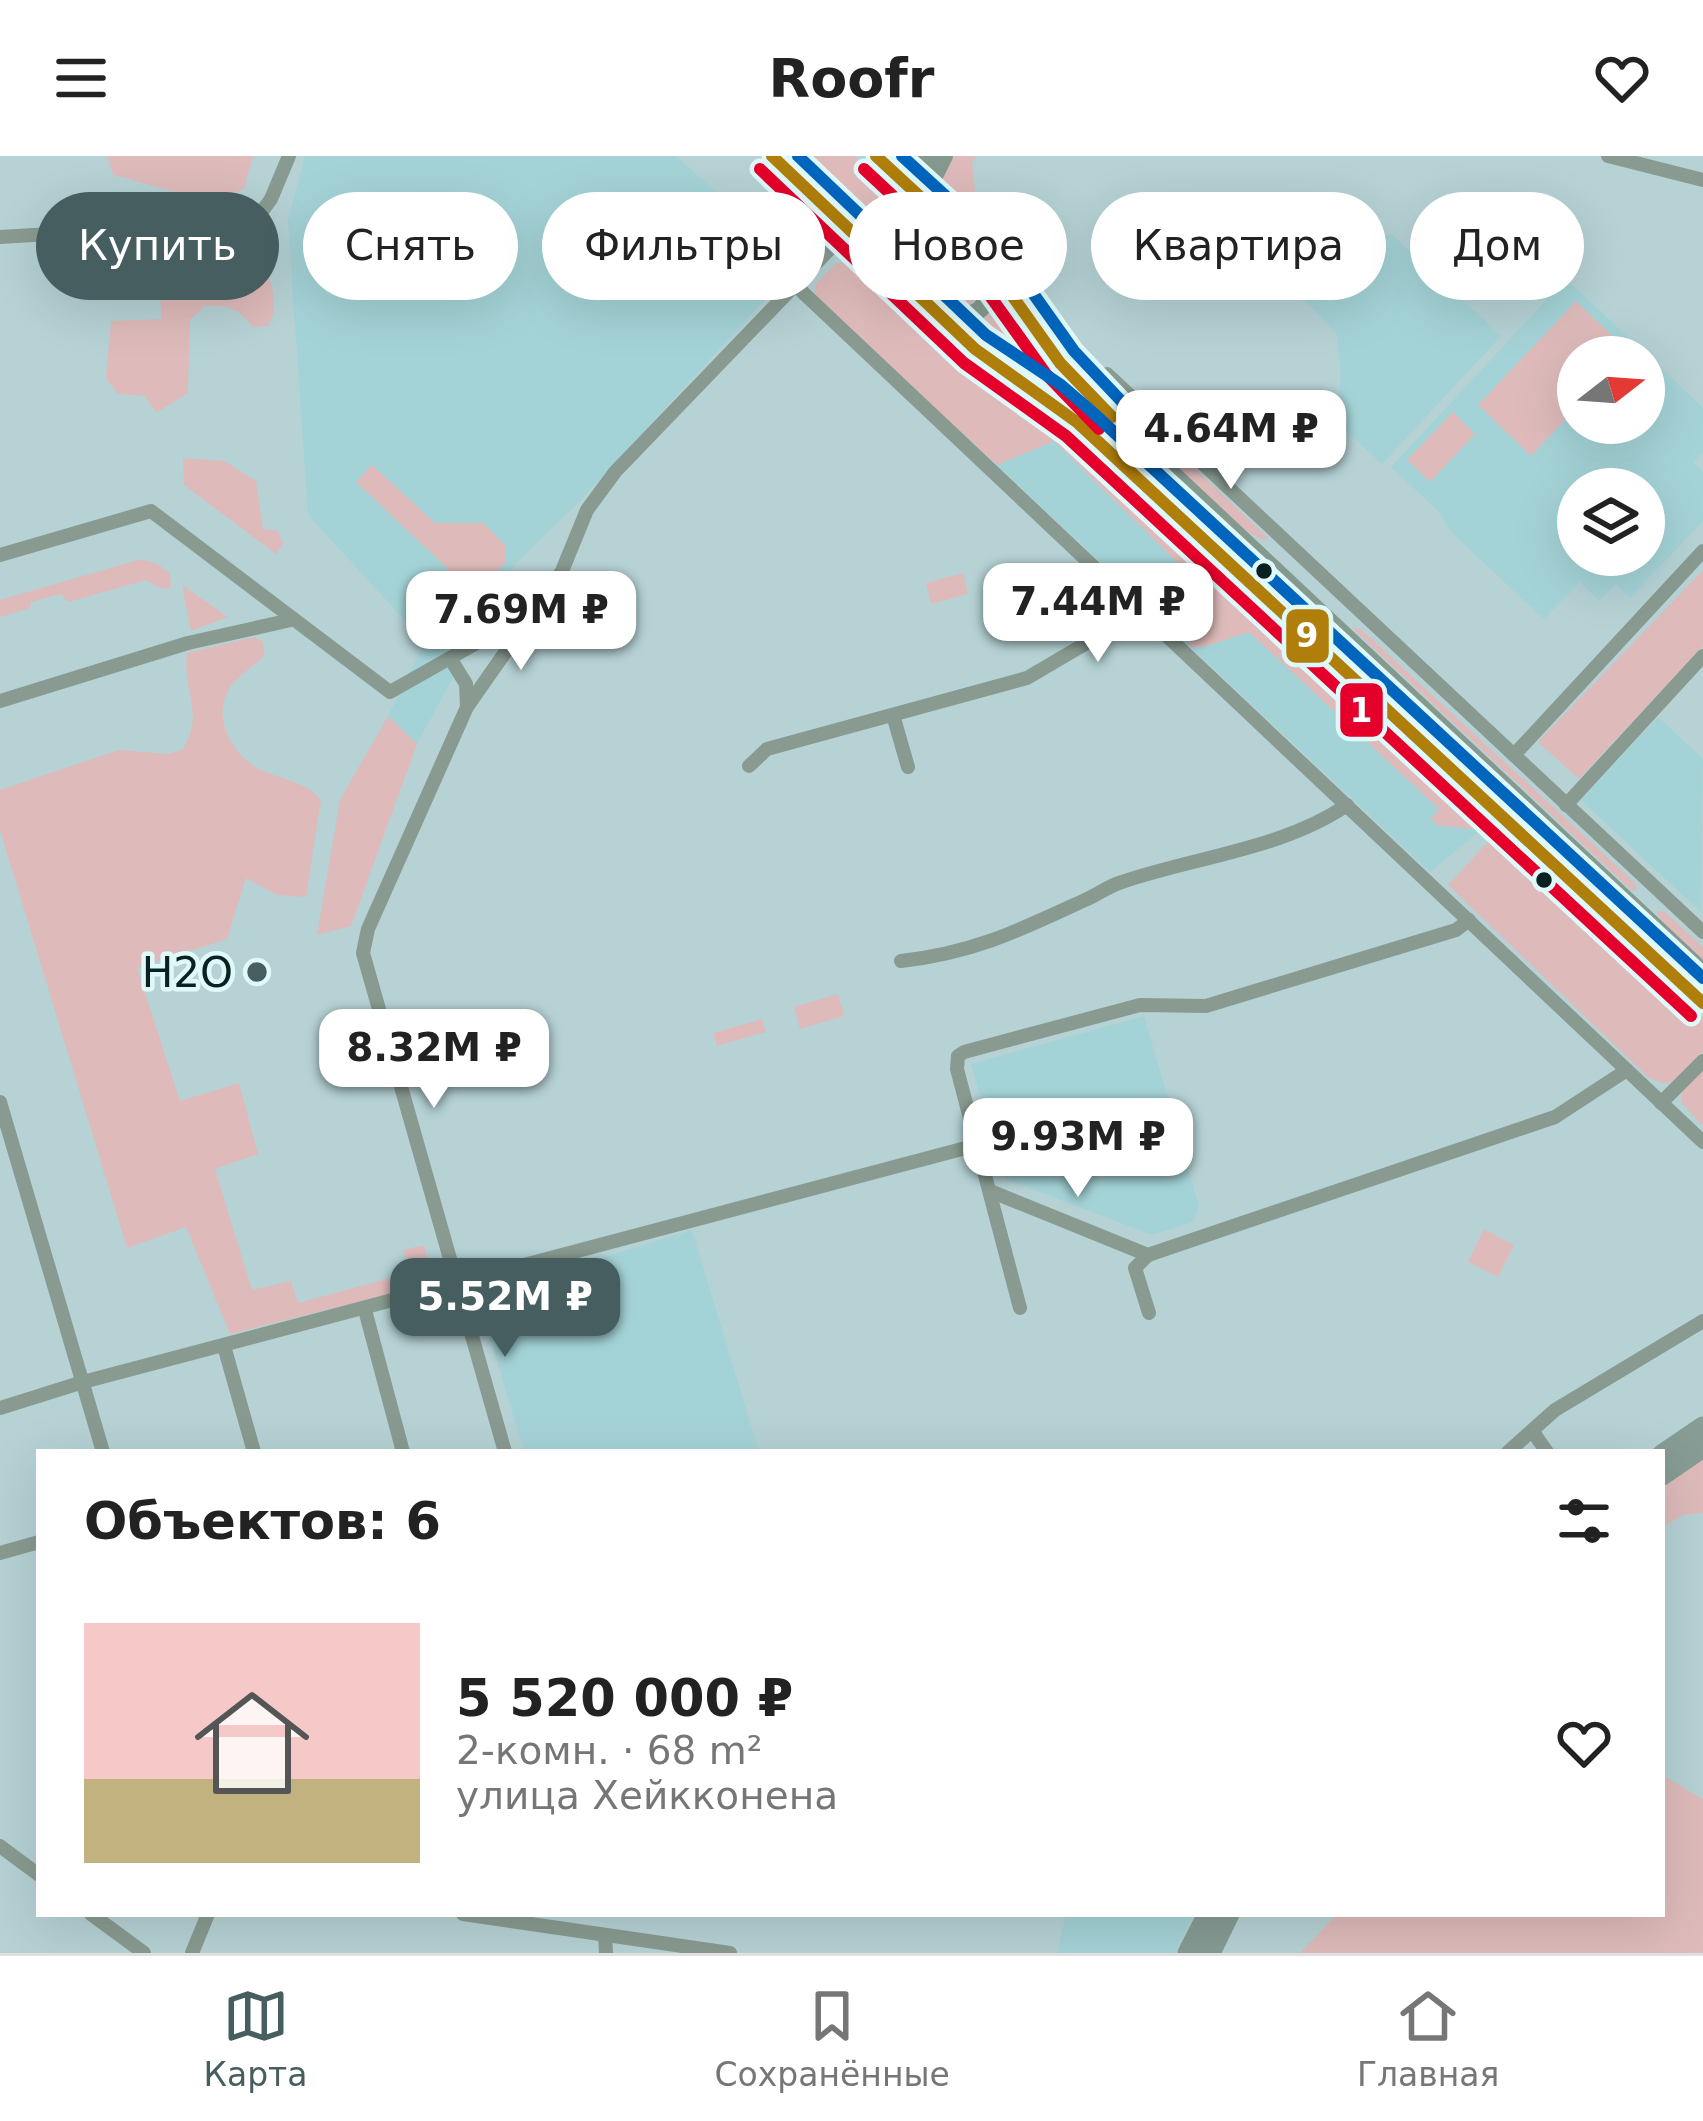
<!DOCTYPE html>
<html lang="ru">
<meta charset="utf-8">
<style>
:root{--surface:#fff;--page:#f2f2f2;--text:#222;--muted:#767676;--line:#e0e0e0;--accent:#465e60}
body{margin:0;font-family:"DejaVu Sans",sans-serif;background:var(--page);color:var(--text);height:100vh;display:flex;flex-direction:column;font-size:45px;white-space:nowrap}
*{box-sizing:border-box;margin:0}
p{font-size:39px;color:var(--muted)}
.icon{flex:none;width:66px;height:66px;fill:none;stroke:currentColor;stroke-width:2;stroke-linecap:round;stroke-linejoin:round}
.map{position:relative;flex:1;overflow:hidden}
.side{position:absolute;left:36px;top:1293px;width:1629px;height:468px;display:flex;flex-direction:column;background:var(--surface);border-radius:0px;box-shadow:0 12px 48px #0002}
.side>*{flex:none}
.top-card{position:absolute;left:36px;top:36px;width:1632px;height:108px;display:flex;gap:24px}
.needle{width:78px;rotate:73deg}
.fabs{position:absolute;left:1557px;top:180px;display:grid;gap:24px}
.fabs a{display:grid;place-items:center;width:108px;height:108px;border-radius:50%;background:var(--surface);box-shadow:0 12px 48px #0002;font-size:60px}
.price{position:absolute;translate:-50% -102px;padding:0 27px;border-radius:24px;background:#fff;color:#222;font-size:39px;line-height:78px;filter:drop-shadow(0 3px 6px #0008)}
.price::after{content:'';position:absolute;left:50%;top:72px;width:36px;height:27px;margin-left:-18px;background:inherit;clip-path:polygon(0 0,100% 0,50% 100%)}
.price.selected{background:var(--accent);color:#fff}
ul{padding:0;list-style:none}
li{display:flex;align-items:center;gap:36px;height:300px;padding:0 48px}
li span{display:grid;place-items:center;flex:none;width:336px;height:240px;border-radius:0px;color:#555}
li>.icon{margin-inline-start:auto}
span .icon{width:144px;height:144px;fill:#fffc;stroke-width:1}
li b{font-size:51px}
h2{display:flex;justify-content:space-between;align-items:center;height:144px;padding:0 48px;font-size:51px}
.tag{padding:0 42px;border-radius:54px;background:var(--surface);box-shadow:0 12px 48px #0002;font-size:42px;line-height:108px}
.tag.selected{background:var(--accent);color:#fff}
header{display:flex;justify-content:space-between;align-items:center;height:156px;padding:0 48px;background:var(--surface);font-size:54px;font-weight:800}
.dock{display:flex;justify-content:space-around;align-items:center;height:168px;border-top:3px solid var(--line);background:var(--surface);font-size:33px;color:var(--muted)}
.dock a{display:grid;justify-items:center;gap:6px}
.dock .selected{color:var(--accent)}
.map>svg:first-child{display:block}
</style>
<header><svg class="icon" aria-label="menu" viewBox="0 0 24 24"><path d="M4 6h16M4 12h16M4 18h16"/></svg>Roofr<svg class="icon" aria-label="heart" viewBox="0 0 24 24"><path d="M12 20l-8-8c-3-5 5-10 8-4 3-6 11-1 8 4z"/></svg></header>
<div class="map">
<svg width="1703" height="1797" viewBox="0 0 1703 1797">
<rect width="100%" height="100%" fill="#b6d2d5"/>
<!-- built -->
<g fill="#a4d3d7" fill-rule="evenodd">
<path d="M305 0H676L797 109 576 349 515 408 417 588 388 560 425 486 308 359 288 65ZM372 309 435 367 465 429 357 326Z"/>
<polygon points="1391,78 1501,180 1382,308 1344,273 1349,263 1337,253 1341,221 1337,178 1299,138 1345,88"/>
<path d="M1566 123 1703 252V296L1693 306 1703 316V365L1630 442 1616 429 1599 444 1580 426 1544 463 1452 377 1439 356 1391 311ZM1578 201H1644V267H1578ZM1578 333H1644V399H1578Z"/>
<polygon points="1053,284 1201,430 1188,466 1203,491 1249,475 1440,653 1437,669 1481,674 1430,716 997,309"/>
<polygon points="1658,561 1703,603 1701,756 1581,644"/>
<polygon points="1144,860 1199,1050 1193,1066 1152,1079 1006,1023 971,908"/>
<polygon points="692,1074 759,1296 524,1296 478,1140"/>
<polygon points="1066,1758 1193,1758 1174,1797 1057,1797"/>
</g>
<!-- green -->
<g fill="#debbba">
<path d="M107 0H253L244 33C204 52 153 28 113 19Z"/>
<path d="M787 0H854L972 109C989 133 976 158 946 150Z"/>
<polygon points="954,0 977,0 972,6 978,63 1034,120 1039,137 1094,201 1093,215 1079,216 1005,111 938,46 936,27"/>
<path d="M213 76 244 79C262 99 285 144 268 170L252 171C238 151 228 149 204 150L190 164 188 237 156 257 145 240 118 238 106 222 111 165 161 163 160 115 127 114 131 80 159 82Z"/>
<polygon points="836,107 859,107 935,180 1065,263 1488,658 1481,674 1437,669 1431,663 1439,653 1249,476 1203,491 1190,491 1188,466 1201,430 1054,285 997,309 814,140 816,128"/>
<path d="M998 139 1069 234 1146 307 1142 312 1077 253 996 199 960 170C984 167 991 162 998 139Z"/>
<polygon points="1576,145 1629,196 1624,201 1578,201 1578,250 1531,300 1478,249"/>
<polygon points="1106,234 1113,235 1268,382 1265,385 1242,373 1105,245 1102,238"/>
<polygon points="1453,256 1475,278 1430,326 1407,304"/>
<polygon points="183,302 224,305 256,325 263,373 278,375 283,388 276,398 184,329"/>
<polygon points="372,309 435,367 483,367 505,389 506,406 487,426 465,429 356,326"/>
<polygon points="1163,325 1676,802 1673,807 1169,336"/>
<polygon points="141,403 158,408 170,418 171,431 162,433 146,424 68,446 61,438 31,446 30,452 0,461 0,444"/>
<polygon points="1703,414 1703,490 1579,623 1538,586"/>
<polygon points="963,417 968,438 931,448 926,427"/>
<polygon points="182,429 228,461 191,475"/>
<polygon points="1351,471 1361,473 1635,727 1637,734 1631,734"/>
<path d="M255 481 263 486 264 500C252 512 238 519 229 533 211 563 234 601 261 614 280 623 308 626 321 644L306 741 277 739 246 722 227 783 137 812 180 945 239 927 258 998 215 1013 252 1134 291 1125 298 1147 409 1117 403 1094 424 1089 433 1127 230 1178 186 1071 127 1092 0 674V634L119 594 168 598 183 593C205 555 182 535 187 497Z"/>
<polygon points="388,560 417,588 351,770 317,779 340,644"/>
<polygon points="1501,672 1572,743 1596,760 1703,860 1703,895 1673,925 1663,928 1648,921 1448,729"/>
<polygon points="1656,755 1665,756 1703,791 1703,804 1662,766"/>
<polygon points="838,838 844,860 800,873 794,851"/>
<polygon points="762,863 766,876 717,890 713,877"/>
<polygon points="1703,913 1703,970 1681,946 1682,933"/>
<polygon points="1484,1073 1514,1089 1498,1121 1468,1106"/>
<polygon points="1703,1300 1703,1357 1683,1359 1662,1371 1662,1328"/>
<polygon points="1662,1619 1703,1643 1703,1797 1300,1797 1337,1758 1662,1758"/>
</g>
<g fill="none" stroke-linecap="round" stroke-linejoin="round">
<!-- street -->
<g stroke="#899b91" stroke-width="14">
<polyline points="1608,0 1703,24"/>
<polyline points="0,81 233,67 258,61 271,43 289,0"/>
<polyline points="795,129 1703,986"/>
<polyline points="1085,236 1107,218 1703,776"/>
<polyline points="0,399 151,355 390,536 526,459"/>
<polyline points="450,502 466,528 467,551"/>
<polyline points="0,545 188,487 291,464"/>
<polyline points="893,559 908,611"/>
<polyline points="1514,599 1703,395"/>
<polyline points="749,610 767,593 1027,522 1090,485 1133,447"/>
<polyline points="1566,649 1703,500"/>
<path d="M901 805C974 797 1020 774 1085 744 1097 739 1107 731 1119 727 1193 701 1281 694 1347 649"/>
<polyline points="0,946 103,1296"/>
<polyline points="1661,947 1703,905"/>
<polyline points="977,989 957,913 958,900 964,896 1140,849 1206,850 1456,774 1469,764"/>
<polyline points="990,1035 1148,1099 1555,961 1627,914"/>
<polyline points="1148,1099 1135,1112 1149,1157"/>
<polyline points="365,1154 403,1296"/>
<polyline points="224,1190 254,1296"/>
<polyline points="0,1252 83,1226 977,989 1020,1152"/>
<polyline points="1533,1276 1547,1296"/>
<polyline points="505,1296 363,797 368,773 467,551 562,415 587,354 615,316 848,74"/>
<polyline points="1508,1296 1555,1254 1703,1165"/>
<polyline points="0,1397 39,1386"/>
<polyline points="0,1690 39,1719"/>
<polyline points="91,1758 144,1797"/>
<polyline points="463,1758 730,1797"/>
<polyline points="605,1779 606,1797"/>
<polyline points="192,1797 208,1758"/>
</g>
<!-- secondary -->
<g stroke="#849a8f" stroke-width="18">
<polyline points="772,0 975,193 1051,244 1078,267 1703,847"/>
<polyline points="876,0 984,100 1085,236 1703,816"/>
<polyline points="891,13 915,8 928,0"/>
<polyline points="930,50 931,26 944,0"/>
<path d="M935 159C982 164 994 154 985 107"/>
</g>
<!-- primary -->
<g stroke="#869c94" stroke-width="21">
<polyline points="1662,1299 1703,1271"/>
<polyline points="1662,1319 1703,1291"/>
<polyline points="1188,1797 1208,1758"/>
<polyline points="1210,1797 1229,1758"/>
</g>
<defs>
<g id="bus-1">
<polyline points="772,0 975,193 1078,267 1703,847"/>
<polyline points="876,0 984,100 1060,207 1112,261"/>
</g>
<g id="bus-2">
<polyline points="760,13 964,207 1066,280 1691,860"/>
<polyline points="864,13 970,112 1046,218 1099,273"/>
</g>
<g id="bus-3">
<polyline points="798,0 986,179 1061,229 1090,254 1703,822"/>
<polyline points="902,0 998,88 1074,195 1125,249"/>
</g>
</defs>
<!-- bus-1 casing -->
<use href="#bus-1" stroke="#dff9fb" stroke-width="21"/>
<!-- bus-2 casing -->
<use href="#bus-2" stroke="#dff9fb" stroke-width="21"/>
<!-- bus-3 casing -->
<use href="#bus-3" stroke="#dff9fb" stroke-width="21"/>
<!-- bus-1 -->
<use href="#bus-1" stroke="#b07e0a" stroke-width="12"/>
<!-- bus-2 -->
<use href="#bus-2" stroke="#e4002b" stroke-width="12"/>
<!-- bus-3 -->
<use href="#bus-3" stroke="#0065bd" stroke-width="12"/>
</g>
<!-- markers -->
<g fill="#0a2021" stroke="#dff9fb" stroke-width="4.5">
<circle cx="1264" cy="415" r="10"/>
<circle cx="1544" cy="724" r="10"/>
</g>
<circle fill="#465e60" stroke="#dff9fb" stroke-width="4.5" cx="257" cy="816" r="12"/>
<g text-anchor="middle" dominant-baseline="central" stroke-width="9" stroke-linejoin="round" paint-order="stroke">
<!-- poi labels -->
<g font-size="42" fill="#0a2021" stroke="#dff9fb" text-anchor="end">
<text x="233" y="816">H2O</text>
</g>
</g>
<g stroke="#dff9fb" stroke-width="4.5">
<rect x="1284" y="451" width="47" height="58" rx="12" fill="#b07e0a"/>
<rect x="1338" y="525" width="47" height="58" rx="12" fill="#e4002b"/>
</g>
<g font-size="33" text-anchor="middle" font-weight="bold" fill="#fff">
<text x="1307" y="491">9</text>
<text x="1361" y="566">1</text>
</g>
</svg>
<div class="fabs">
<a><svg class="needle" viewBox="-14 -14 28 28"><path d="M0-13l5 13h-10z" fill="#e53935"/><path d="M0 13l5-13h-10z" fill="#767676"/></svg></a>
<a><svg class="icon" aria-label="layers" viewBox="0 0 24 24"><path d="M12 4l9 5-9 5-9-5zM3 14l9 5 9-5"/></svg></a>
</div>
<b class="price" style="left:1231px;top:336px">4.64M ₽</b>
<b class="price" style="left:1098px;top:509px">7.44M ₽</b>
<b class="price" style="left:521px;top:517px">7.69M ₽</b>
<b class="price" style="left:434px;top:955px">8.32M ₽</b>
<b class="price" style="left:1078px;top:1044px">9.93M ₽</b>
<b class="price selected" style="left:505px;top:1204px">5.52M ₽</b>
<div class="top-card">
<a class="tag selected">Купить</a>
<a class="tag">Снять</a>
<a class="tag">Фильтры</a>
<a class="tag">Новое</a>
<a class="tag">Квартира</a>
<a class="tag">Дом</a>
</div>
<section class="side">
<h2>Объектов: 6<svg class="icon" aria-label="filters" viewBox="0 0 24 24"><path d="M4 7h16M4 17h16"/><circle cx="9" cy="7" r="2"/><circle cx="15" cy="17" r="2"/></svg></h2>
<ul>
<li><span style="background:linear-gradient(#f6c9c9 65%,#c2b280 0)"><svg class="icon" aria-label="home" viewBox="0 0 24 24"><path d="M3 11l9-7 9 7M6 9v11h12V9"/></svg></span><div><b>5 520 000 ₽</b><p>2-комн. · 68 m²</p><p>улица Хейкконена</p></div><svg class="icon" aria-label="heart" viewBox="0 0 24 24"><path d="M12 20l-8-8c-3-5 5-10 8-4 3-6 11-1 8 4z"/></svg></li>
</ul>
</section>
</div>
<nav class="dock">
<a class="selected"><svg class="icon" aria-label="map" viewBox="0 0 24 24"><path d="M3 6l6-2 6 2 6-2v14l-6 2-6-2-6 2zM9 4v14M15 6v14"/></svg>Карта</a>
<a><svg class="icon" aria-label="saved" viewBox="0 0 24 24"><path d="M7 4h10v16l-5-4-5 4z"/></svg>Сохранённые</a>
<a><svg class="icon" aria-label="home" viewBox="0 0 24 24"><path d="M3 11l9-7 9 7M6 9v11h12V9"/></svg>Главная</a>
</nav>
